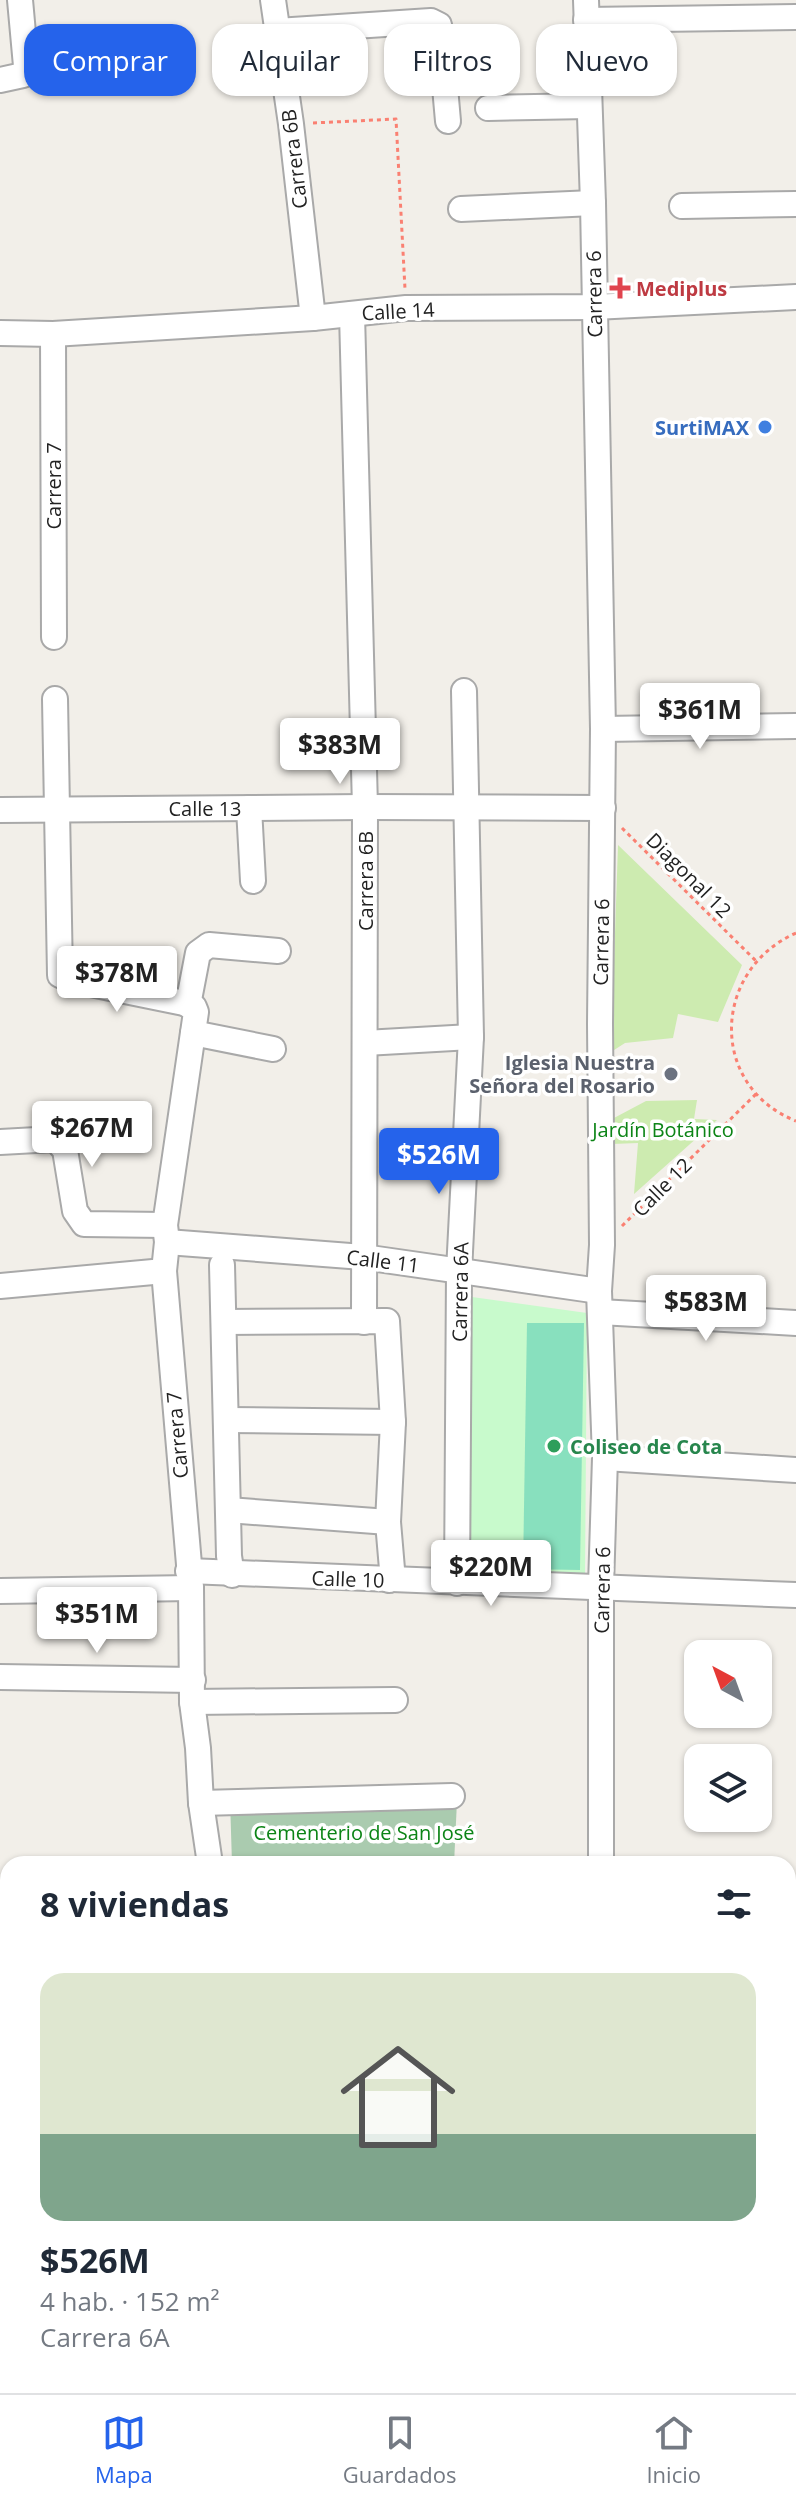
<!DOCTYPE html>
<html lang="es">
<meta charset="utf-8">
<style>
:root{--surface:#fff;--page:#f6f6f7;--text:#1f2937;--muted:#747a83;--line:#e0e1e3;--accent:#2563eb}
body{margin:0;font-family:"Open Sans",sans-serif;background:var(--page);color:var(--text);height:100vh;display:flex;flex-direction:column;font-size:30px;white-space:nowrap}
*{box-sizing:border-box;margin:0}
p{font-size:26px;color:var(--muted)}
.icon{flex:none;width:44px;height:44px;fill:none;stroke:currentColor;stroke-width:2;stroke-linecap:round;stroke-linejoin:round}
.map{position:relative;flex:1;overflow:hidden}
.drawer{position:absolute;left:0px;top:1856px;width:796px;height:538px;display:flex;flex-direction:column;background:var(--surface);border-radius:24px 24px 0 0;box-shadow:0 2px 6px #0004}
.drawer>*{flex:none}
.top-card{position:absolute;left:24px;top:24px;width:748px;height:72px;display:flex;gap:16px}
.needle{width:52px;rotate:319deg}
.tools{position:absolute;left:684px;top:1640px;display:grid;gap:16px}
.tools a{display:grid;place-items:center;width:88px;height:88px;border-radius:16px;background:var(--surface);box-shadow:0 2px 6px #0004;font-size:40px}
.price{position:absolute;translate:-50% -68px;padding:0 18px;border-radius:8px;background:#fff;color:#222;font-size:26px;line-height:52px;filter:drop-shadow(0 2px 4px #0008)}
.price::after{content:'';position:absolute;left:50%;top:48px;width:24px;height:18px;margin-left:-12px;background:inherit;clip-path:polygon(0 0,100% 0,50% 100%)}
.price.on{background:var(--accent);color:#fff}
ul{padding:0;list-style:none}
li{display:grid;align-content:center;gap:16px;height:424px;padding:0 40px}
li span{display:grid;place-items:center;height:248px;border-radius:24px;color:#555}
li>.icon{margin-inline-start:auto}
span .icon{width:144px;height:144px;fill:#fffc;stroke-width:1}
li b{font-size:34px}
h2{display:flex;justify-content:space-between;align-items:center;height:96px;padding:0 40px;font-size:34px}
.pill{padding:0 28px;border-radius:24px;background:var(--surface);box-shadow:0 2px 6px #0004;font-size:28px;line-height:72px}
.pill.on{background:var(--accent);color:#fff}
.tabs{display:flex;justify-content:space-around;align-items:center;height:112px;border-top:2px solid var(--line);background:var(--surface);font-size:22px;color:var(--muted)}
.tabs a{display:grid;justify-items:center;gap:4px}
.tabs .on{color:var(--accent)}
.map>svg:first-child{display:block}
</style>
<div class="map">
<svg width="796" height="2393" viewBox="0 0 796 2393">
<rect width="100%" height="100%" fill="#f2efe9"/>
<!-- grass -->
<g fill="#cdebb0">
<polygon points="618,845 742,965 718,1022 678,1014 673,1038 625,1043 611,1052"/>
<polygon points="697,1100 694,1119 717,1120 634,1194 638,1143 612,1144 614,1118 646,1101"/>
</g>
<!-- cemetery -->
<polygon fill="#aacbaf" points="230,1799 457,1801 454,1864 232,1864"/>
<!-- park -->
<polygon fill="#c8facc" points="472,1297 587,1313 585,1577 467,1569"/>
<!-- pitch -->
<polygon fill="#88e0be" points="527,1323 584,1323 580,1570 523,1569"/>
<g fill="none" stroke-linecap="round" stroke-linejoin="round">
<defs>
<g id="minor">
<polyline points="273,0 291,124 313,318"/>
<polyline points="586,0 593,203 603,729 600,1024 602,1245 599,1291 605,1458 601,1586 601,1864"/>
<polyline points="586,20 796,17"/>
<polyline points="277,31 431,21 439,25 440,31 448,121"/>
<polyline points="0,80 23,75 26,66 20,0"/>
<polyline points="488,108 589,106"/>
<polyline points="682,206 796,204"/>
<polyline points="461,209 593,203"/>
<polyline points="352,314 365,807 364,1322"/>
<polyline points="0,333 53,334 313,318 406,308 594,307 796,297"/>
<polyline points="53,334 54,637"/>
<polyline points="55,699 60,975 71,980 184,1003 194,1007 196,1012 165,1225 167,1242 164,1271 191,1588 192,1702 198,1748 201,1803 210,1864"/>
<polyline points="603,729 796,726"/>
<polyline points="249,808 253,881"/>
<polyline points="0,810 365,807 603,808"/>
<polyline points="188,1005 198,953 209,945 278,951"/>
<polyline points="193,1033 273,1049"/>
<polyline points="365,1043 471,1037"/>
<polyline points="0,1142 55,1139 65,1150 75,1211 84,1224 165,1225"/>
<polyline points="167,1242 363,1257 599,1291"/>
<polyline points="222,1265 229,1556 232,1575"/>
<polyline points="0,1286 164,1271"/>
<polyline points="600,1312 796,1323"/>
<polyline points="224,1322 387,1321 393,1422 388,1522 392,1569 389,1580"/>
<polyline points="226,1420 393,1422"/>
<polyline points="605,1458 796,1470"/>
<polyline points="228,1510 388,1522"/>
<polyline points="188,1571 796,1595"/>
<polyline points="457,1583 459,1271 471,1037 464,691"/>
<polyline points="0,1591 191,1588"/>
<polyline points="0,1677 193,1680"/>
<polyline points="192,1702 395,1700"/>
<polyline points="201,1803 452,1796"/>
<polyline points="0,1935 8,1935"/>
<polyline points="788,2065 796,2065"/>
<polyline points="788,2228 796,2228"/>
<polyline points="0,2341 8,2341"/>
<polyline points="208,2393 209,2386"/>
<polyline points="611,2393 611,2386"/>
</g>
</defs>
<!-- minor casing -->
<use href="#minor" stroke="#a9a9a9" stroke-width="28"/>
<!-- path -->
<g stroke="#fa8072" stroke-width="3" stroke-dasharray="4 4" stroke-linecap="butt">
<polyline points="313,123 396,119 405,289"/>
<polyline points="622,828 756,961"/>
<path d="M796 933C712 970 708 1086 796 1121"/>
<polyline points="622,1226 756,1094"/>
<polyline points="788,1908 796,1908"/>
</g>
<!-- minor -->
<use href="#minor" stroke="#fff" stroke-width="24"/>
</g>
<!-- markers -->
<path fill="#e0444e" stroke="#fff" stroke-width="3" d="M616 276h8v8h8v8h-8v8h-8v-8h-8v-8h8z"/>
<circle fill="#3f7fe0" stroke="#fff" stroke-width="3" cx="765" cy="427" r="8"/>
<circle fill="#6b7280" stroke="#fff" stroke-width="3" cx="671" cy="1074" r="8"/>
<circle fill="#2e9e5b" stroke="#fff" stroke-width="3" cx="554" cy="1446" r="8"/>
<g text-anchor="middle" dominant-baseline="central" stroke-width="7" stroke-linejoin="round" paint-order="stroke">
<!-- street labels -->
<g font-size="20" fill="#222" stroke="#fff">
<text transform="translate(294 159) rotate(-97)">Carrera 6B</text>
<text transform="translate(594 294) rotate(-91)">Carrera 6</text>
<text transform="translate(398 311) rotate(-3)">Calle 14</text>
<text transform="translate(53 486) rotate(-90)">Carrera 7</text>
<text x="205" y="808">Calle 13</text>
<text transform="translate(689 875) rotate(45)">Diagonal 12</text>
<text transform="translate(365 881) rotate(-90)">Carrera 6B</text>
<text transform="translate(601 942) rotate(-89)">Carrera 6</text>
<text transform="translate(662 1187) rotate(-45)">Calle 12</text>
<text transform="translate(383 1261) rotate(7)">Calle 11</text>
<text transform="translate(460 1292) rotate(-89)">Carrera 6A</text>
<text transform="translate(177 1435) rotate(-95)">Carrera 7</text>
<text transform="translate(348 1579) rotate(2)">Calle 10</text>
<text transform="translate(602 1590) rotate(-89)">Carrera 6</text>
</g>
<!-- health labels -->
<g font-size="20" font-weight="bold" fill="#be3a42" stroke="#fff" text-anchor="start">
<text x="636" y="288">Mediplus</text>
</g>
<!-- shop labels -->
<g font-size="20" font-weight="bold" fill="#366cbe" stroke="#fff" text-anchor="end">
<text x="749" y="427">SurtiMAX</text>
</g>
<!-- worship labels -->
<g font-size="20" font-weight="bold" fill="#5b616d" stroke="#fff" text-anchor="end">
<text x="655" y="1062">Iglesia Nuestra<tspan x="655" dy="23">Señora del Rosario</tspan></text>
</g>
<!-- park labels -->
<g font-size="20" fill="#0c8416" stroke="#fff">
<text x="663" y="1129">Jardín Botánico</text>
<text x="364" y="1832">Cementerio de San José</text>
</g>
<!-- leisure labels -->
<g font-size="20" font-weight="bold" fill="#27864d" stroke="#fff" text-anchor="start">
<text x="570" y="1446">Coliseo de Cota</text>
</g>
</g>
</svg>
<div class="tools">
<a><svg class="needle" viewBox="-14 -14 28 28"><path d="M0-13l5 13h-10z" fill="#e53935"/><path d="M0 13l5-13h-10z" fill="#747a83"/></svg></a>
<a><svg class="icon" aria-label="layers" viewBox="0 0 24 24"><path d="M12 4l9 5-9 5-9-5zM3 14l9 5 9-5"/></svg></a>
</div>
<b class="price" style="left:700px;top:751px">$361M</b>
<b class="price" style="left:340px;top:786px">$383M</b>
<b class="price" style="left:117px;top:1014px">$378M</b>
<b class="price" style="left:92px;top:1169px">$267M</b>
<b class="price on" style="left:439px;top:1196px">$526M</b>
<b class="price" style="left:706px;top:1343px">$583M</b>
<b class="price" style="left:491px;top:1608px">$220M</b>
<b class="price" style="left:97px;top:1655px">$351M</b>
<div class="top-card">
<a class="pill on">Comprar</a>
<a class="pill">Alquilar</a>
<a class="pill">Filtros</a>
<a class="pill">Nuevo</a>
</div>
<section class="drawer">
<h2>8 viviendas<svg class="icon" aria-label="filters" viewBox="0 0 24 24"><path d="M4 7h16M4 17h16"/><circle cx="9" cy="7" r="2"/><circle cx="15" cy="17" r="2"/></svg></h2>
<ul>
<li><span style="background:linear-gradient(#dfe7d0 65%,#7fa58c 0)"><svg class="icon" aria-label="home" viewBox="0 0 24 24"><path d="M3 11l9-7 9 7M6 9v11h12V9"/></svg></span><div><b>$526M</b><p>4 hab. · 152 m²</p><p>Carrera 6A</p></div></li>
</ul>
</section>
</div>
<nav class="tabs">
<a class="on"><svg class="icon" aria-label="map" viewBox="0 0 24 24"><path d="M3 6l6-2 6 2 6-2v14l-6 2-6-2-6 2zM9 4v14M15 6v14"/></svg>Mapa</a>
<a><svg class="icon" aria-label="saved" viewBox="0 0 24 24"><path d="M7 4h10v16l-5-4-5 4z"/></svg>Guardados</a>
<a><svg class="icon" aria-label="home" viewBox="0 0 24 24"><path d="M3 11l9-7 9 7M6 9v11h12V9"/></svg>Inicio</a>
</nav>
